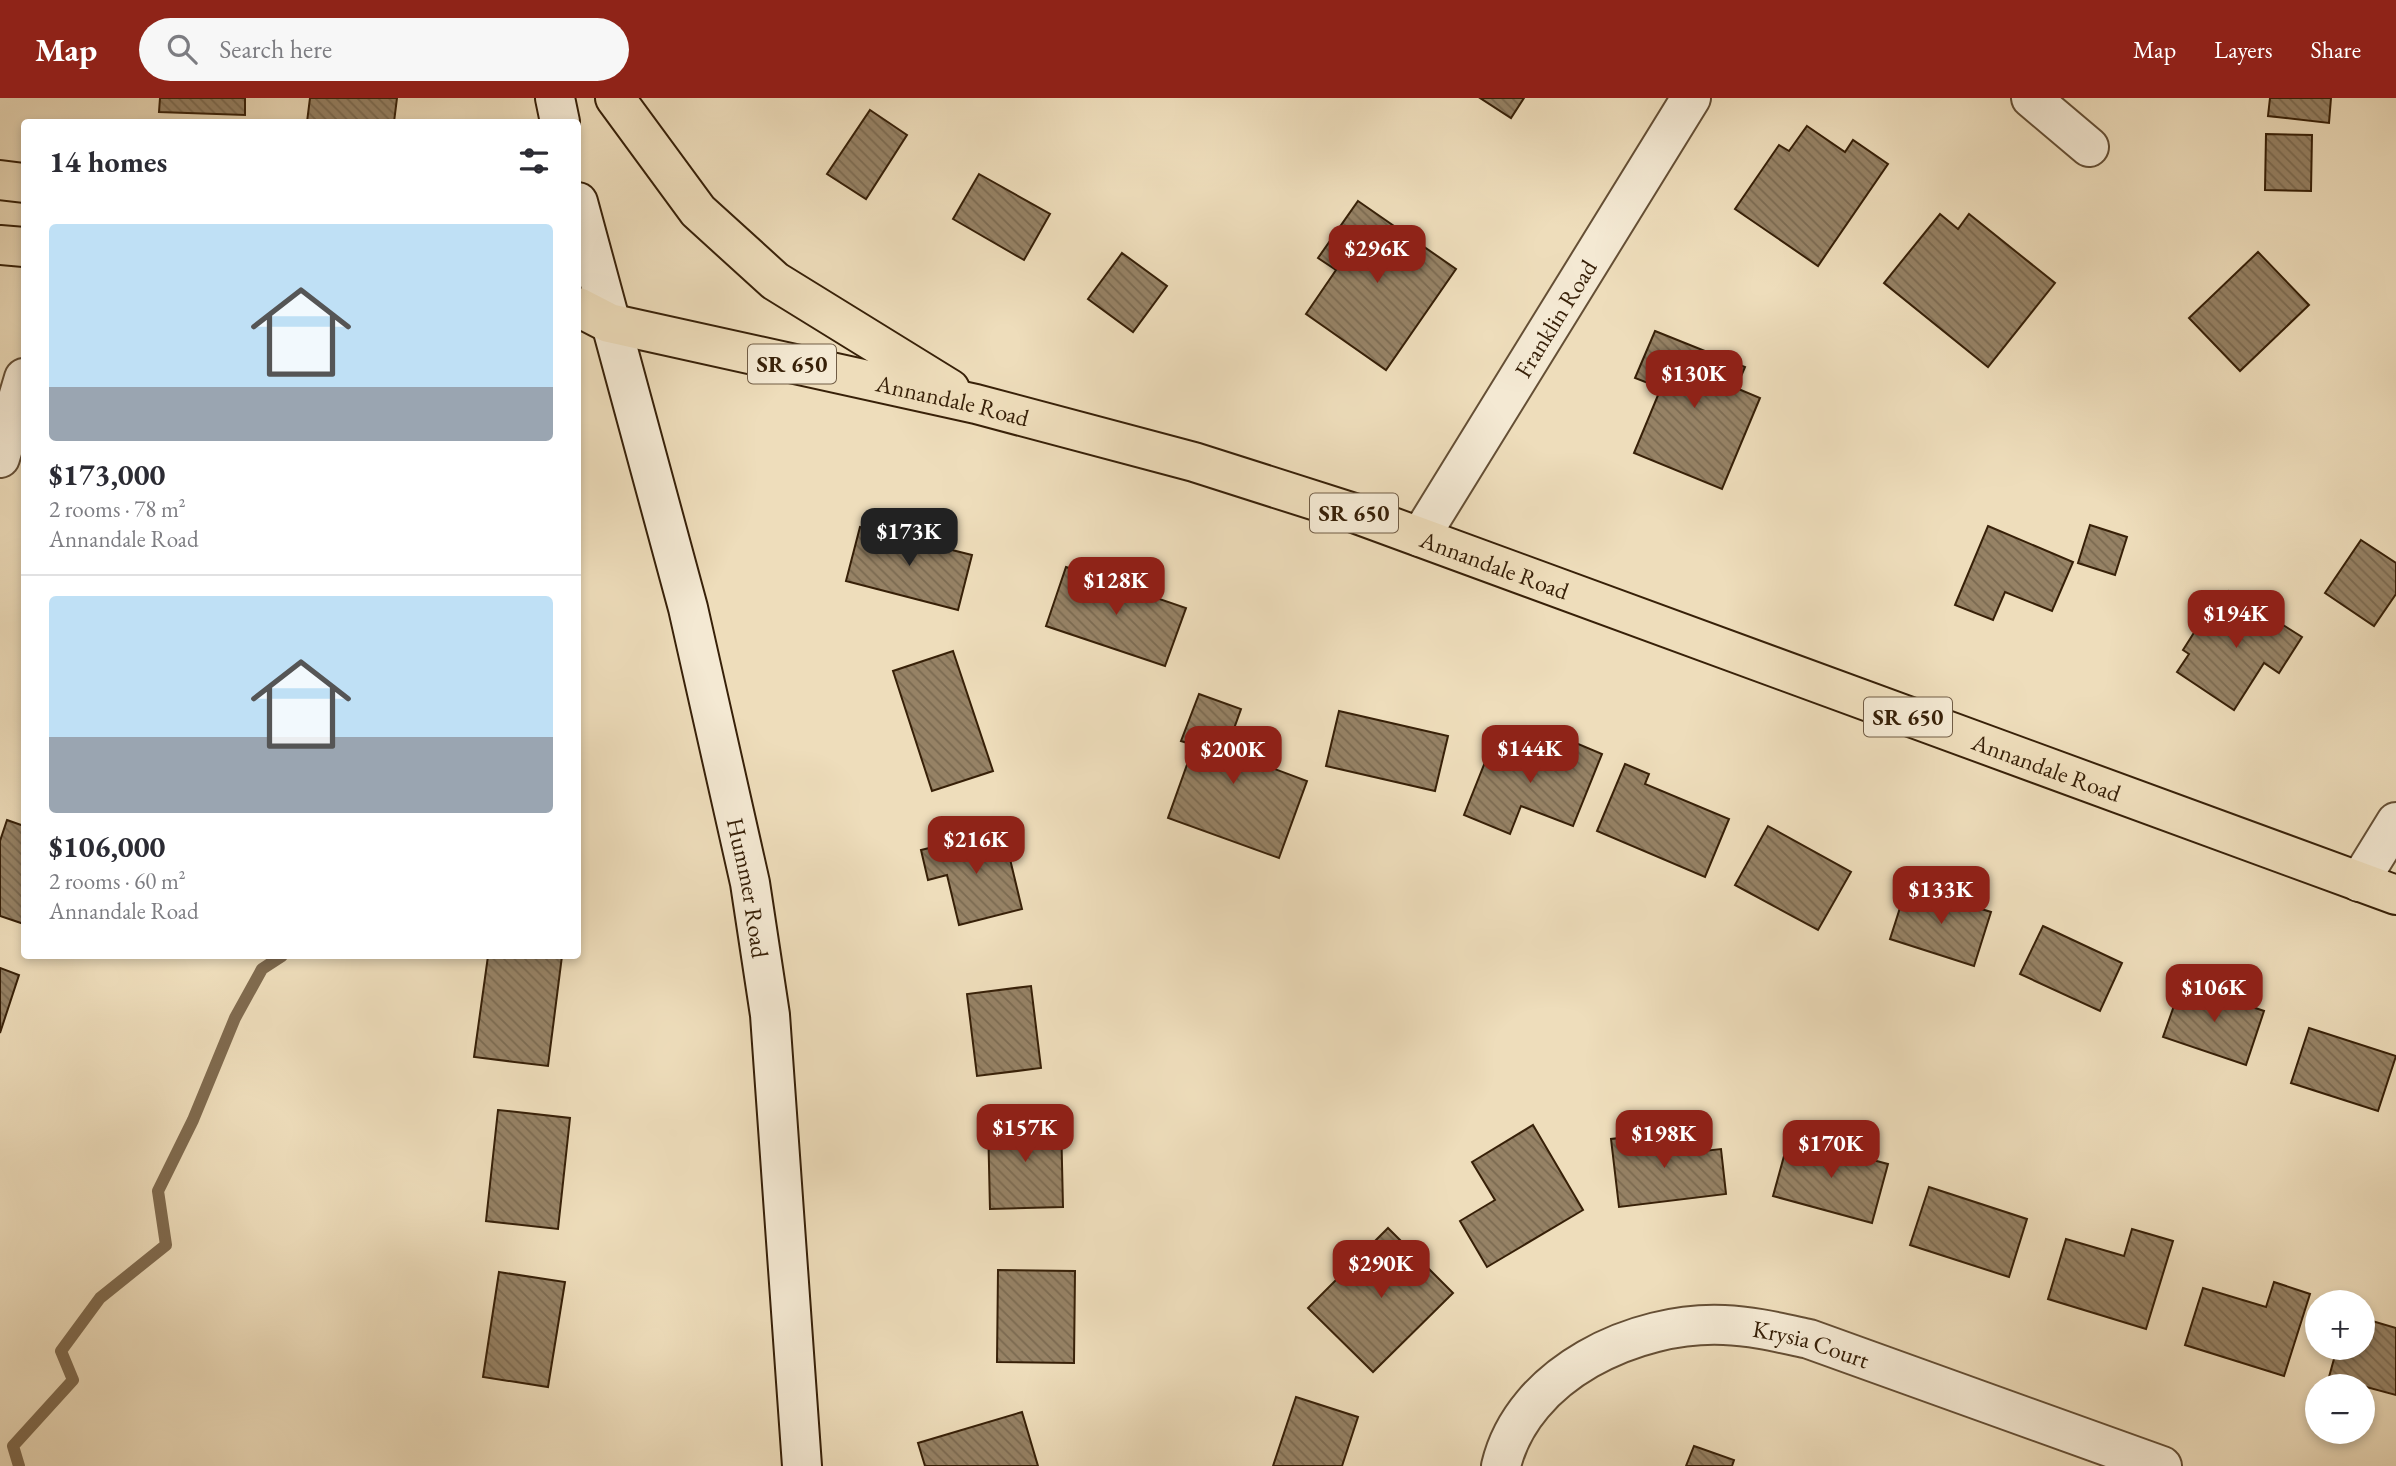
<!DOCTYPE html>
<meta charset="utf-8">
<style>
:root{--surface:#fff;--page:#f7f7f7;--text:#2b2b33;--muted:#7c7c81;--line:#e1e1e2;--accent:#8f2418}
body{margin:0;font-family:"EB Garamond",serif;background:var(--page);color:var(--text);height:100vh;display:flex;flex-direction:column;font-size:26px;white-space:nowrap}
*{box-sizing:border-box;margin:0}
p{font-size:23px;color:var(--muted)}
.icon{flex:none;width:38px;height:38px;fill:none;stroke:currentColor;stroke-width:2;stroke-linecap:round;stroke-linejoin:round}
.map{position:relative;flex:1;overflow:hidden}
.drawer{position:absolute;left:21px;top:21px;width:560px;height:840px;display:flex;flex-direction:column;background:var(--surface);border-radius:7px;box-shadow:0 4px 10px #0003}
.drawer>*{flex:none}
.buttons{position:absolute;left:2305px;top:1192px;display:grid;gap:14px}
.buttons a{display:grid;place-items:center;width:70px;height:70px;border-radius:50%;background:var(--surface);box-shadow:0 4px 10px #0003;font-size:35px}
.price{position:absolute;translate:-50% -60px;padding:0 16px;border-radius:14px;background:var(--accent);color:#fff;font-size:23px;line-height:46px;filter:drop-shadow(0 2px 4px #0008)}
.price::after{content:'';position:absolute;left:50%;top:42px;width:21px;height:16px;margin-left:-10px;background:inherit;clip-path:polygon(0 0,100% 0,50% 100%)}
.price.active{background:#222;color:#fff}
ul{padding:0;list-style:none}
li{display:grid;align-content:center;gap:14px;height:371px;padding:0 28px}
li+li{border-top:2px solid var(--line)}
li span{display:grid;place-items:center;height:217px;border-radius:7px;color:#555}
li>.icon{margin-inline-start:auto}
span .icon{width:126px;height:126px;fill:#fffc;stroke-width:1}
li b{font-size:30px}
h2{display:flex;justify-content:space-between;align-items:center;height:84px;padding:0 28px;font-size:30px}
header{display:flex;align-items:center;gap:42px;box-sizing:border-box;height:98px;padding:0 35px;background:var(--accent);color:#fff}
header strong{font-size:33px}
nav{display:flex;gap:38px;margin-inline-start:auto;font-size:24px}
.search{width:490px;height:63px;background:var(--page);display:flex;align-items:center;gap:18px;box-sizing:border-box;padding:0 24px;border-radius:38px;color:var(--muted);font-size:26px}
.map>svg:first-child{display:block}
</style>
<header>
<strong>Map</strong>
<div class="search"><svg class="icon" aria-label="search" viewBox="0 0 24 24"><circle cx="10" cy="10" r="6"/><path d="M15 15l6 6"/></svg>Search here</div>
<nav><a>Map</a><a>Layers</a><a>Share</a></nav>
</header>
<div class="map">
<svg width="2396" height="1368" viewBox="0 0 2396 1368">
<defs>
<pattern id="building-back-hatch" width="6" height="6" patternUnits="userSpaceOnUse" patternTransform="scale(1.75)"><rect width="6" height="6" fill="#968265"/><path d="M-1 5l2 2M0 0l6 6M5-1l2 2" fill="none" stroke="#7b6a51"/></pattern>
</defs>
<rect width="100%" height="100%" fill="#edb"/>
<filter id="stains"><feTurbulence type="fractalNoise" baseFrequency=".00286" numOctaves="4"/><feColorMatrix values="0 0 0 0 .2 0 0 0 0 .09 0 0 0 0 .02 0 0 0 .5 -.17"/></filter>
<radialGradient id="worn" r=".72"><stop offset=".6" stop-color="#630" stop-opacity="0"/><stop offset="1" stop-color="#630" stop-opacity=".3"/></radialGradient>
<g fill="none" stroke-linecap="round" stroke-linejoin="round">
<!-- stream -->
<polyline stroke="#806b4f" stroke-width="12" points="19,1368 13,1348 73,1282 61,1253 100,1200 166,1147 158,1093 193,1022 235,920 262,871 282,858"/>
</g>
<!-- building -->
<g fill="url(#building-back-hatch)" stroke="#372008" stroke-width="2">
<polygon points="160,0 245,0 245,17 159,14"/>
<polygon points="310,0 397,0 394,24 307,24"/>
<polygon points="1480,0 1524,0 1511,20"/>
<polygon points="2270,0 2331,0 2329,25 2268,18"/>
<polygon points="870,12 907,37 866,101 827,76"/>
<polygon points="1807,28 1845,54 1853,42 1888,66 1818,168 1735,111 1779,47 1789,53"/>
<polygon points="2266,36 2312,37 2311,93 2265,92"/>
<polygon points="979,76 1050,116 1024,162 953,121"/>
<polygon points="1358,103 1456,171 1386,272 1306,216 1336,172 1318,160"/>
<polygon points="1940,116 1958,131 1969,116 2055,185 1988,269 1884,185"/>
<polygon points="2258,154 2309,207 2240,273 2189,220"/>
<polygon points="1122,155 1167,188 1133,234 1088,201"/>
<polygon points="1655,233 1745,269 1736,290 1760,300 1722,391 1634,355 1661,290 1635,280"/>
<polygon points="2090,427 2127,439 2115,477 2078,465"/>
<polygon points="1988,428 2073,464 2052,513 2005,494 1993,522 1955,507"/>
<polygon points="860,429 972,457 958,512 846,483"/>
<polygon points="2361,442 2396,465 2396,496 2374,528 2325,495"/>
<polygon points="1066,469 1186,510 1165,568 1046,528"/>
<polygon points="2229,493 2302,539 2279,575 2264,565 2234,612 2177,574 2189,556 2183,552 2202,522 2207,525"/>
<polygon points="953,553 993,673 932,693 893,573"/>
<polygon points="1199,596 1241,611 1226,653 1307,683 1279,760 1168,720 1194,647 1181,643"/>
<polygon points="1339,613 1448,638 1435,693 1326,668"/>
<polygon points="1495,639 1567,668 1576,645 1602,656 1573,728 1521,708 1510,736 1464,717"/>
<polygon points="1625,666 1649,676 1645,686 1729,721 1705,779 1597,733"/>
<polygon points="7,722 24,728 24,826 0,818 0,743"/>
<polygon points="1768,728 1851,774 1818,832 1735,787"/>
<polygon points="1003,732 1022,811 959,827 947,777 928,782 921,752"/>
<polygon points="1907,788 1991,814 1974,868 1890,841"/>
<polygon points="2043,828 2122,865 2100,913 2020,876"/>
<polygon points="488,858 562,858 548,968 474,959"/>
<polygon points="0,870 19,877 0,935"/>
<polygon points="2182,885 2264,913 2246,967 2163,939"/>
<polygon points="1031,888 1041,970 977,978 967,896"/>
<polygon points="2309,930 2396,958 2378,1013 2291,985"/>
<polygon points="498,1012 570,1020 558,1131 486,1123"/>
<polygon points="1061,1022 1063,1109 990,1111 988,1024"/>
<polygon points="1533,1027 1583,1112 1487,1169 1460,1123 1495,1102 1472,1064"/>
<polygon points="1684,1033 1686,1055 1721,1051 1726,1096 1619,1109 1611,1041"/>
<polygon points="1789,1040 1888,1066 1872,1125 1773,1098"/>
<polygon points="1929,1089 2027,1121 2009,1179 1910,1147"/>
<polygon points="1388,1130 1453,1195 1373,1274 1308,1210"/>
<polygon points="2132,1131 2173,1143 2146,1231 2048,1201 2066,1141 2124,1158"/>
<polygon points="998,1172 1075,1173 1074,1265 997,1264"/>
<polygon points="499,1174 565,1184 548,1289 483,1279"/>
<polygon points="2274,1184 2310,1196 2284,1278 2185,1247 2203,1190 2266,1209"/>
<polygon points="2362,1220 2396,1230 2396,1297 2329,1279 2337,1250 2362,1250"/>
<polygon points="1296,1299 1358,1319 1342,1368 1273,1368"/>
<polygon points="1022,1314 1038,1368 925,1368 918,1345"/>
<polygon points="1694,1348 1734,1362 1732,1368 1686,1368"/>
</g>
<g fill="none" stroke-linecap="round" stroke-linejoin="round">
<defs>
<g id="street">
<polyline points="2031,0 2089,49"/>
<polyline points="0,360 24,280"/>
<path id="s1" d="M1420 439 1691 0"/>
<polyline points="2359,784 2396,724"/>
<path id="s2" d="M1501 1368C1523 1275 1636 1223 1724 1227 1753 1228 1781 1235 1809 1241L2162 1368"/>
</g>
<g id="secondary">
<polyline points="555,0 560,24"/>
<path id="s3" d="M578 104 688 510 750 785 770 917 802 1368"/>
</g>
<g id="primary">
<polyline points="615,0 698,113 775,183 950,291"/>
<polyline points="0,82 24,85"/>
<polyline points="0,147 24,149"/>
<path id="s4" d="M578 209 609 225 976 306 1194 364 1354 415 2396 797"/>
</g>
</defs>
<!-- street casing -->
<use href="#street" stroke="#654f35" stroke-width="42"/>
<!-- secondary casing -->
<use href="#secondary" stroke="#372008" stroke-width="42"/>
<!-- primary casing -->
<use href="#primary" stroke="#372008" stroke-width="42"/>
<!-- street -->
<use href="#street" stroke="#f4e9d3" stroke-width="38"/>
<!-- secondary -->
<use href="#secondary" stroke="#f4e9d3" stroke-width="38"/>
<!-- primary -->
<use href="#primary" stroke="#edb" stroke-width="38"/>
</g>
<g text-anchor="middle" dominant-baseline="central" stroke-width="5" stroke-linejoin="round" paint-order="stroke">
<!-- shield labels -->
<g fill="#f4e9d3" stroke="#705c45" stroke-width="2">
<rect x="748" y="246.5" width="88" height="39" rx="5"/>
<rect x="1310" y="395.5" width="88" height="39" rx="5"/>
<rect x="1864" y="599.5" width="88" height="39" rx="5"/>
</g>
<g font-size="23" font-weight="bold" fill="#372008">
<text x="792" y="266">SR 650</text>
<text x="1354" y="415">SR 650</text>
<text x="1908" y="619">SR 650</text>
</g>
<!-- street labels -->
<g font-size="24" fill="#372008" stroke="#f4e9d3">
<text stroke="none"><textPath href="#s1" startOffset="257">Franklin Road</textPath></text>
<text stroke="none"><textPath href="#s4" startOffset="387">Annandale Road</textPath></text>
<text stroke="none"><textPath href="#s4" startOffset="954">Annandale Road</textPath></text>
<text stroke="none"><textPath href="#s4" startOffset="1542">Annandale Road</textPath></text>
<text stroke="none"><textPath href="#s3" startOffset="707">Hummer Road</textPath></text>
<text stroke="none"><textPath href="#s2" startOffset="373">Krysia Court</textPath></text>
</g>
</g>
<rect width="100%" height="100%" filter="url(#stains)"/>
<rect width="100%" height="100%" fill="url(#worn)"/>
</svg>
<div class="buttons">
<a>+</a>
<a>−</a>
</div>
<b class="price" style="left:1377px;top:187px">$296K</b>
<b class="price" style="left:1694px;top:312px">$130K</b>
<b class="price active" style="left:909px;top:470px">$173K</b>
<b class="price" style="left:1116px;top:519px">$128K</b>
<b class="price" style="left:2236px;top:552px">$194K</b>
<b class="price" style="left:1530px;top:687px">$144K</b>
<b class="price" style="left:1233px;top:688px">$200K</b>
<b class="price" style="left:976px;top:778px">$216K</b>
<b class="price" style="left:1941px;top:828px">$133K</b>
<b class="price" style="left:2214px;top:926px">$106K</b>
<b class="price" style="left:1025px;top:1066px">$157K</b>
<b class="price" style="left:1664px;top:1072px">$198K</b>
<b class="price" style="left:1831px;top:1082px">$170K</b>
<b class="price" style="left:1381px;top:1202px">$290K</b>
<section class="drawer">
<h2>14 homes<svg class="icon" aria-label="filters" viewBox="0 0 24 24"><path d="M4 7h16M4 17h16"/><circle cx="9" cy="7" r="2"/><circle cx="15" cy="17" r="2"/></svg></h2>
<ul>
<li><span style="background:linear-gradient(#bfe0f5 75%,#9aa5b1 0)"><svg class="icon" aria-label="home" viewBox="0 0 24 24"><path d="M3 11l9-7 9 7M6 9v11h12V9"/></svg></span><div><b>$173,000</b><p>2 rooms · 78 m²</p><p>Annandale Road</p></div></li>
<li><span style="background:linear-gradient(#bfe0f5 65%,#9aa5b1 0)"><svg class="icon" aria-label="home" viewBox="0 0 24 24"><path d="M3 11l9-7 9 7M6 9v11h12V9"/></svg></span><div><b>$106,000</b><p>2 rooms · 60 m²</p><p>Annandale Road</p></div></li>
</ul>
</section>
</div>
